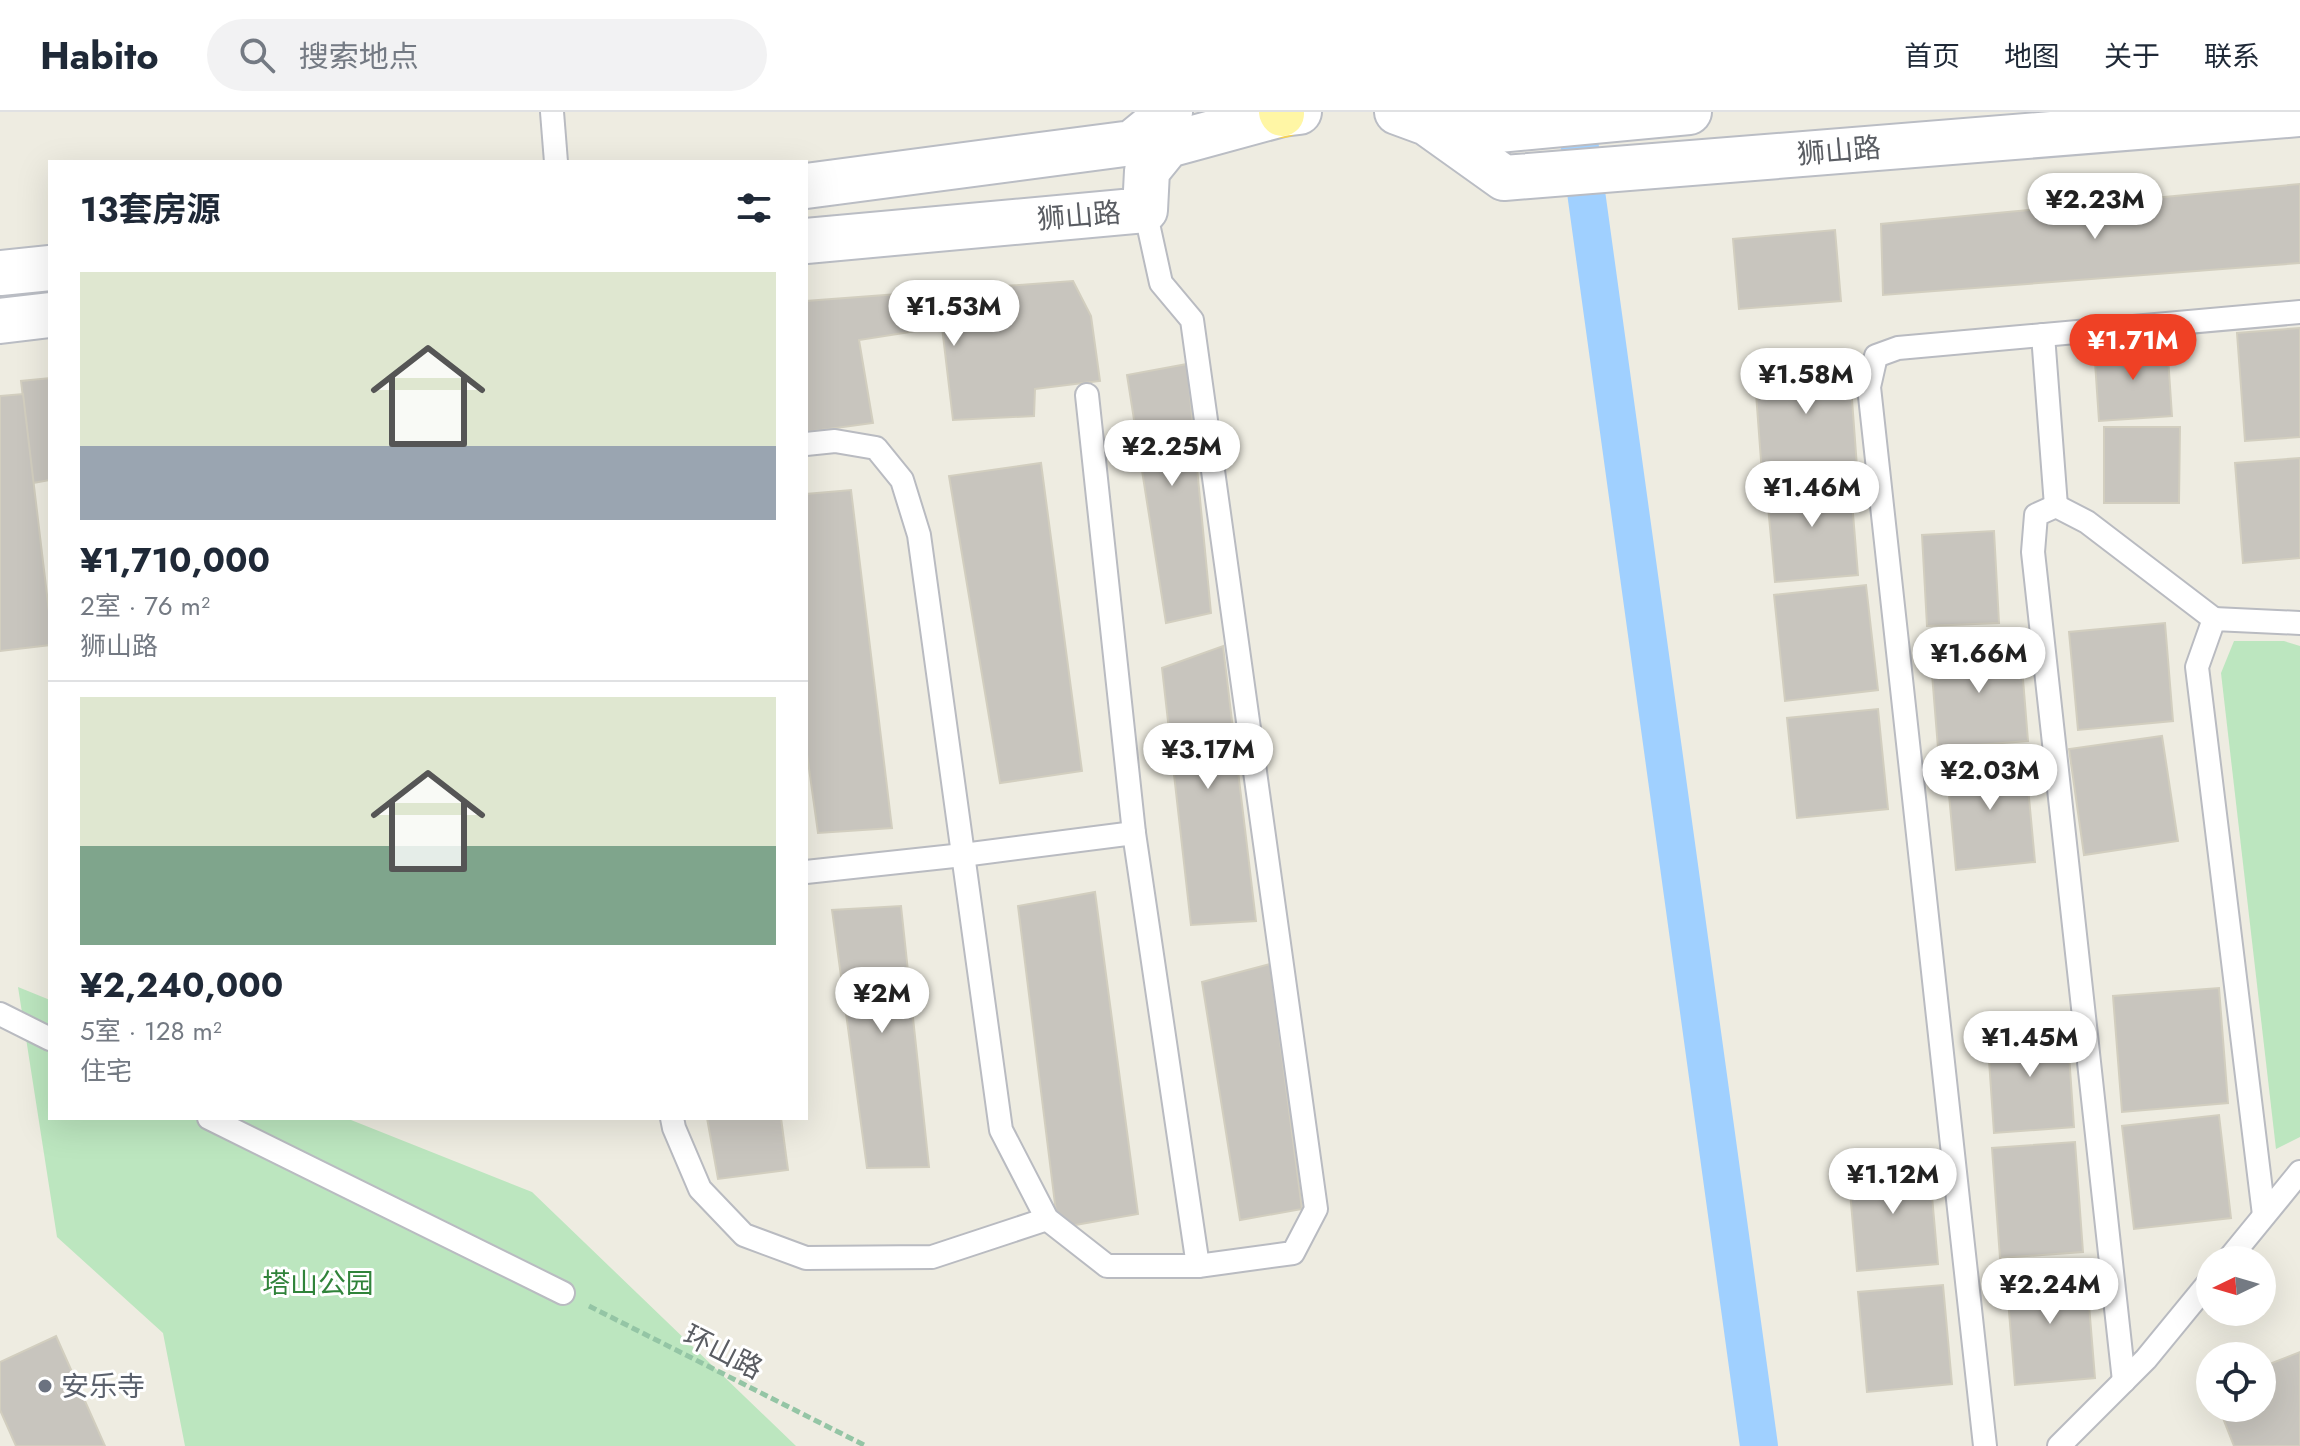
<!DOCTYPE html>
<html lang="zh">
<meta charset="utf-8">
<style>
:root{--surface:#fff;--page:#f2f2f3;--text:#1f2937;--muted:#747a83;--line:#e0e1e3;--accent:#ef4125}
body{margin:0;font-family:Jost,"Noto Sans SC",sans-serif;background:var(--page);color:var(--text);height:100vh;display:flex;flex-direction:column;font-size:30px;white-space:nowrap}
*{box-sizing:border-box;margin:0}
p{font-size:26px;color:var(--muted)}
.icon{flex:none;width:44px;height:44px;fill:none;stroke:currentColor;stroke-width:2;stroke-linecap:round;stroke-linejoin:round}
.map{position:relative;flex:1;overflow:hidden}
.side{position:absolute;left:48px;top:48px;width:760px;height:960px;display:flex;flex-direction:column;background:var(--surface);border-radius:0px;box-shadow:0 8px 32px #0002}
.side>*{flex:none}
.needle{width:52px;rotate:265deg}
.controls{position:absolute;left:2196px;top:1134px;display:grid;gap:16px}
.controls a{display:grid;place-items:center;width:80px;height:80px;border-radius:50%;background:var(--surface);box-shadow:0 8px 32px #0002;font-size:40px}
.price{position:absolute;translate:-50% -68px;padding:0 18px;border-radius:28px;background:#fff;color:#222;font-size:26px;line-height:52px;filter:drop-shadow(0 2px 4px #0008)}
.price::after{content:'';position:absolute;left:50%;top:48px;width:24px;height:18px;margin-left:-12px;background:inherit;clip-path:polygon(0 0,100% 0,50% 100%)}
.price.current{background:var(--accent);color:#fff}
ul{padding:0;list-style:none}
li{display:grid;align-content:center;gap:16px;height:424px;padding:0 32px}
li+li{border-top:2px solid var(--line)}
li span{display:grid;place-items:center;height:248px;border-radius:0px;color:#555}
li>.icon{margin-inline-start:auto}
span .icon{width:144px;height:144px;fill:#fffc;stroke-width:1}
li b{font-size:34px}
h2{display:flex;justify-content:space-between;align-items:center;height:96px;padding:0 32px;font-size:34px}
header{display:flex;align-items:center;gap:48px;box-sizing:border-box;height:112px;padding:0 40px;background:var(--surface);border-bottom:2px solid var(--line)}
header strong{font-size:38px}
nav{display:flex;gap:44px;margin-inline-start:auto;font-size:28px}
.search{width:560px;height:72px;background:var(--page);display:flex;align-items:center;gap:20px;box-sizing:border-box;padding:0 28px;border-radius:44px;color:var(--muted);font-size:30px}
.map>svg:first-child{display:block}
</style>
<header>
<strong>Habito</strong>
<div class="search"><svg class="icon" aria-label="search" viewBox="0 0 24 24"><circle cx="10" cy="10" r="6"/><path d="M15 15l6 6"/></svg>搜索地点</div>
<nav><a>首页</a><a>地图</a><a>关于</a><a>联系</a></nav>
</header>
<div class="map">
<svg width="2300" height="1334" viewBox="0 0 2300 1334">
<rect width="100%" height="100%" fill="#eeece1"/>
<!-- green -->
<g fill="#bce6bf">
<polygon points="2234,529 2284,529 2300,534 2300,1025 2276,1037 2221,561"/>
<polygon points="18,875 50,888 50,1006 346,1006 532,1080 796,1334 185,1334 163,1221 57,1125"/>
</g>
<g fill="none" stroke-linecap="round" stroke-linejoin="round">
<!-- canal -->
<polyline stroke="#a0d0ff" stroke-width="38" points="1575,0 1759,1334"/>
</g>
<!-- building -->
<g fill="#c8c5be" stroke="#d2cebf" stroke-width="2">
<polygon points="2300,72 2300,151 1883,183 1881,112"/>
<polygon points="1835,118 1841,189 1739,197 1733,127"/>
<polygon points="1073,169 1091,204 1100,269 1035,277 1034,304 953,308 942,215 859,228 873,311 806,320 806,189"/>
<polygon points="2300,216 2300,325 2245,329 2237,221"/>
<polygon points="2167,230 2172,304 2099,309 2094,235"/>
<polygon points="1849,247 1857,355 1762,362 1754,254"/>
<polygon points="1187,252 1211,501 1166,511 1127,263"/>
<polygon points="50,266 50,368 33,371 21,269"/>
<polygon points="23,282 50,508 50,533 0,539 0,284"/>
<polygon points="2104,315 2180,315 2179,391 2104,391"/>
<polygon points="2300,346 2300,446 2243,451 2235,351"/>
<polygon points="1041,351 1082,659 1000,671 949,364"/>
<polygon points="1850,365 1858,463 1775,470 1766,372"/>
<polygon points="851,378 892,716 818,721 806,635 806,382"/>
<polygon points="1994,419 1999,511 1927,514 1922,423"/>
<polygon points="1866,473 1878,578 1785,589 1774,483"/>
<polygon points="2165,511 2173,609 2078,618 2069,520"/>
<polygon points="2020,530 2028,629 1938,636 1930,537"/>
<polygon points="1223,534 1256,809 1191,813 1162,556"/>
<polygon points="1878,597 1888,697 1797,706 1787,606"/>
<polygon points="2162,624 2178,729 2084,743 2069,637"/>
<polygon points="2025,643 2035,750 1956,758 1946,651"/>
<polygon points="1095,780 1138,1102 1058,1116 1018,794"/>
<polygon points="901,794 929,1055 867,1056 832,798"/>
<polygon points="1270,852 1302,1097 1240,1108 1202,870"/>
<polygon points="2219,876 2228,991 2122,1000 2113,884"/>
<polygon points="2067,913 2074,1015 1994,1021 1987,919"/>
<polygon points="2219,1003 2231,1106 2134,1117 2122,1014"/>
<polygon points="707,1006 781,1006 788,1058 718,1067"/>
<polygon points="2075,1030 2083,1140 2000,1146 1992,1036"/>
<polygon points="1929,1050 1938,1152 1857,1159 1848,1057"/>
<polygon points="2086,1156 2095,1266 2015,1273 2006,1163"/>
<polygon points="1943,1173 1952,1272 1867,1280 1858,1180"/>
<polygon points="56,1224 105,1334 16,1334 0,1298 0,1250"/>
<polygon points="2300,1240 2300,1334 2234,1334 2219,1296 2262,1296 2262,1255"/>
</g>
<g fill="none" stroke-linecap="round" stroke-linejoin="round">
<defs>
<g id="lane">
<polyline points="552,0 556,50"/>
<polyline points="2043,223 2056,394"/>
<polyline points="1087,283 1134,721 1198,1154"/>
<polyline points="806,332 835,329 876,336 902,368 919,423 1001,1018 1047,1107 1107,1154 1198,1154 1293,1141 1316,1097 1192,208 1161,171 1145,98"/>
<polyline points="806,760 963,743 1134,721"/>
<polyline points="0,902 50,927"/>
<polyline points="209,1006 563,1181"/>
<polyline points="672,1006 674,1016 700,1077 744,1123 806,1146 932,1145 1047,1107"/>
<polyline points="2264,1103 2197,555 2214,507 2300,511"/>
<polyline points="2228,1148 2300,1060"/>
<polyline points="2124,1269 2033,440 2036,403 2056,394 2087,410 2214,507"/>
<polyline points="1985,1334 1869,275 1876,244 1898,236 2300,200"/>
<polyline points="2059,1334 2146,1247 2210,1169"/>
</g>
<g id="secondary">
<polyline points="1397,0 1427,11 1504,66 2300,2"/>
<polyline points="1462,0 1498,18 1689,0"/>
<polyline points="806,74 1132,31 1170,0"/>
<polyline points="806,129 1145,98 1147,59 1168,33 1282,2 1299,0"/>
<polyline points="0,161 50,156"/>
<polyline points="0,209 50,203"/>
</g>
<polyline id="primary" points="1281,0 1282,2"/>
</defs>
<!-- lane casing -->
<use href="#lane" stroke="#b9bbc1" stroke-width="26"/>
<!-- secondary casing -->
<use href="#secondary" stroke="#babdc4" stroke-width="48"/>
<!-- primary casing -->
<use href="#primary" stroke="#f6d251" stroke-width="48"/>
<!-- path -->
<polyline stroke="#94c5a5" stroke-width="5" stroke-dasharray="8 4" stroke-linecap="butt" points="589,1194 866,1334"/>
<!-- lane -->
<use href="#lane" stroke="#fff" stroke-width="22"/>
<!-- secondary -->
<use href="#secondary" stroke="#fff" stroke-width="44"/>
<!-- primary -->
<use href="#primary" stroke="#fff6a5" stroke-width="44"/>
</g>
<!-- markers -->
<circle fill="#6b7280" stroke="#fff" stroke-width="3" cx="45" cy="1274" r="8"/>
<g text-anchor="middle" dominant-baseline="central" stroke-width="6" stroke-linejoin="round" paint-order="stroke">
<!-- street labels -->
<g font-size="28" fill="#5a5d63" stroke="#fff">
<text transform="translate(1839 39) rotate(-5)">狮山路</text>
<text transform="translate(1079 104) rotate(-5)">狮山路</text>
<text transform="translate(723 1240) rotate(27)">环山路</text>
</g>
<!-- park labels -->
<g font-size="28" fill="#30833a" stroke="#fff">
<text x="318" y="1171">塔山公园</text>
</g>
<!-- worship labels -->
<g font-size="28" fill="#5b616d" stroke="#fff" text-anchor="start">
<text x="61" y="1274">安乐寺</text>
</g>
</g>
</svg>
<div class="controls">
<a><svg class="needle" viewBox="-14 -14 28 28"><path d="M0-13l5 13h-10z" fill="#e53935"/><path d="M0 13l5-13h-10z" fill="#747a83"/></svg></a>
<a><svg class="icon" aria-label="locate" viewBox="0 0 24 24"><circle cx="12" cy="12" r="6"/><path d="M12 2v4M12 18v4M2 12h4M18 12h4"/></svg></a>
</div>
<b class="price" style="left:2095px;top:129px">¥2.23M</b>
<b class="price" style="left:954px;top:236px">¥1.53M</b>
<b class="price current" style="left:2133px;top:270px">¥1.71M</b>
<b class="price" style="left:1806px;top:304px">¥1.58M</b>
<b class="price" style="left:1172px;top:376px">¥2.25M</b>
<b class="price" style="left:1812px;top:417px">¥1.46M</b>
<b class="price" style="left:1979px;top:583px">¥1.66M</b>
<b class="price" style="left:1208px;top:679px">¥3.17M</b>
<b class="price" style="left:1990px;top:700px">¥2.03M</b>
<b class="price" style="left:882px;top:923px">¥2M</b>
<b class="price" style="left:2030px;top:967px">¥1.45M</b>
<b class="price" style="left:1893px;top:1104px">¥1.12M</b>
<b class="price" style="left:2050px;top:1214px">¥2.24M</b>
<section class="side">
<h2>13套房源<svg class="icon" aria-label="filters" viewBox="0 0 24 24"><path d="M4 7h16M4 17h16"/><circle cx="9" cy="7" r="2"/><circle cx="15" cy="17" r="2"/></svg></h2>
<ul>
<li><span style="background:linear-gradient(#dfe7d0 70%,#9aa5b1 0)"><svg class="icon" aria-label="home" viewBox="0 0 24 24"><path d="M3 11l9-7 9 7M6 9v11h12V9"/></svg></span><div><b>¥1,710,000</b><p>2室 · 76 m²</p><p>狮山路</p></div></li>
<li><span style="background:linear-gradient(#dfe7d0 60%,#7fa58c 0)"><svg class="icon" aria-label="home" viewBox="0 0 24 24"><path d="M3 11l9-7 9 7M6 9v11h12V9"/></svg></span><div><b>¥2,240,000</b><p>5室 · 128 m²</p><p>住宅</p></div></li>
</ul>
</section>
</div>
